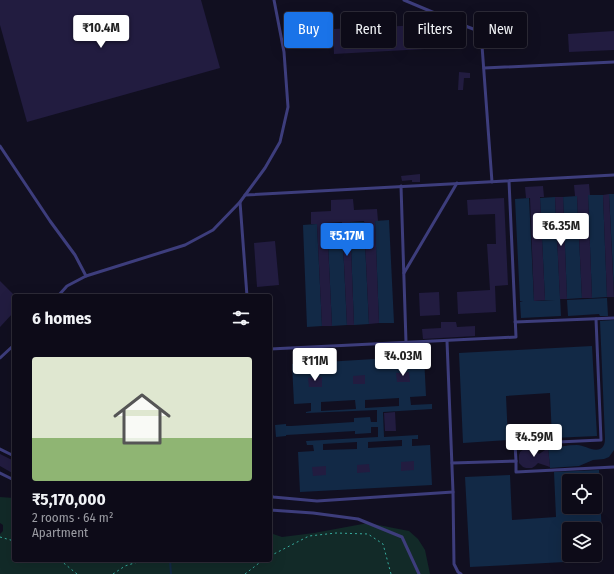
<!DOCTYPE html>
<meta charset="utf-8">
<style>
:root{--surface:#0d0b18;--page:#1b1925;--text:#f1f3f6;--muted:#9a9ba2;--line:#2d2b37;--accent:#1a73e8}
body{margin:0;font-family:"Fira Sans Condensed",sans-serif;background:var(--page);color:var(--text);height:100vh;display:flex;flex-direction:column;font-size:15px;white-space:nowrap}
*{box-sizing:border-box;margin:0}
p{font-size:13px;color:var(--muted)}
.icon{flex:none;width:22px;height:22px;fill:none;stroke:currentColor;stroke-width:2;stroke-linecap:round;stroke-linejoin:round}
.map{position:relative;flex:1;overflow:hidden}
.panel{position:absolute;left:12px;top:294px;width:260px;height:268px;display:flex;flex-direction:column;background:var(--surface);border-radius:4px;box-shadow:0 4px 16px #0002,0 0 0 1px var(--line)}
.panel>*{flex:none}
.guide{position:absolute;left:284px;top:12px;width:270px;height:36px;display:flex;gap:8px}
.buttons{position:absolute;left:562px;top:474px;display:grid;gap:8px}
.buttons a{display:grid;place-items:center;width:40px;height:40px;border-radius:4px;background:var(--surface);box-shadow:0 4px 16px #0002,0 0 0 1px var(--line);font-size:20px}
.price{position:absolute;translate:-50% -34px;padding:0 9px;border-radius:4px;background:#fff;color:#222;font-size:13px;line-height:26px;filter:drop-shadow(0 1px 2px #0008)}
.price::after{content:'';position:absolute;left:50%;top:24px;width:12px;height:9px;margin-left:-6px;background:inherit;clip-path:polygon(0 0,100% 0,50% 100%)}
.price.on{background:var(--accent);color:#fff}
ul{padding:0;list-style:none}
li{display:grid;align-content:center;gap:8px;height:212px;padding:0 20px}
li+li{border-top:1px solid var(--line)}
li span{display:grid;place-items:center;height:124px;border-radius:4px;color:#555}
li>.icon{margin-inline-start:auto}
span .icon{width:72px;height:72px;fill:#fffc;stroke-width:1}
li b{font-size:17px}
h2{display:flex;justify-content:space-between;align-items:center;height:48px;padding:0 20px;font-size:17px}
.tag{padding:0 14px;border-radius:4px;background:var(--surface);box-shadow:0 4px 16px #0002,0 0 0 1px var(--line);font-size:14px;line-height:36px}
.tag.on{background:var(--accent);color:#fff}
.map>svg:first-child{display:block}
</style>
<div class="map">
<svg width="614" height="574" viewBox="0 0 614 574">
<rect width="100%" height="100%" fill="#110f20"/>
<!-- green -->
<polygon fill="#122a28" points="0,497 14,498 14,560 270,560 270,533 282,537 314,533 368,523 409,531 418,539 425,550 430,574 0,574 0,534 3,531 3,525 0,523"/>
<!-- water -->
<g fill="#122946" fill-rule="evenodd">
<polygon points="609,194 614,194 614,292"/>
<polygon points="588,195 603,195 607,297 592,298"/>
<polygon points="577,196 582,298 567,299 563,197"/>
<polygon points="555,197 561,316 521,318 520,302 523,302 520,301 515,199 529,198 534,301 555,300 545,300 540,198"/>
<polygon points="389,220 394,323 379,323 375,221"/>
<polygon points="350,222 364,222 369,324 354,325"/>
<polygon points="327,223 342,223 347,325 332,326"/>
<polygon points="317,224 322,326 307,327 303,225"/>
<polygon points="607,298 608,316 600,316 599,314 568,316 567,300"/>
<path d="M614 320V450L609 457 604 459 593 460 579 466 550 468 548 448C558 447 568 445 577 445 584 445 593 452 600 449 604 447 605 443 605 438L600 321Z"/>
<polygon points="592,346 597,436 552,438 550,393 506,396 508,440 463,443 459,353"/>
<path d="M424 356 426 396 410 397 411 405 432 404V409L383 412 384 437 418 435V439H412V446L430 445 432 485 300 492 298 452 314 451 313 445H307L306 441 378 437V427H371V433L355 434V431L286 435V436L276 437 275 425 286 424V426H291L354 422V418L370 417 371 422H377V410L306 413V412L311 411V403L294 404 292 364ZM399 398V406L365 408V400ZM355 400 356 409 321 411V402ZM402 440V446L368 448V442ZM357 442V449L323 450V444Z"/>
<path d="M599 470 603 560 470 567 465 477 510 475 512 520 556 517 554 472ZM569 481H595V507H569ZM569 529H595V555H569Z"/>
</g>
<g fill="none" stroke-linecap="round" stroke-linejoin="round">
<!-- stream -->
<polyline stroke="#122946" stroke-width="2" points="170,560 171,574"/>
</g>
<!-- building -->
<g fill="#221c40">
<polygon points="0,0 201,0 220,68 27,122 0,25"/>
<polygon points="423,25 425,49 334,54 333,29"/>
<polygon points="614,31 614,50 569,52 568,34"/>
<polygon points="459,72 470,73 470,78 464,78 463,90 458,90"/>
<polygon points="420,174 420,182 412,182 412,180 402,181 401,176"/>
<polygon points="589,184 590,195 588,195 592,298 582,298 577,196 575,196 574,185"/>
<polygon points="543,186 544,197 540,197 545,300 534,301 530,198 526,198 525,187"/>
<polygon points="609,194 614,297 607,297 603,195"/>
<polygon points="555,197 563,197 567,299 560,299"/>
<polygon points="504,198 508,285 495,286 496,312 458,314 457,292 490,290 487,244 496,244 495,214 468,215 467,200"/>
<polygon points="353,199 354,210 377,209 378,221 375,221 379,323 369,324 364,221 350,222 354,325 347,325 342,222 327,223 332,326 322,326 317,224 311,224 311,212 331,211 331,200"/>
<polygon points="275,241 279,285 257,287 254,243"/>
<polygon points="0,281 14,295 14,312 0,327"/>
<polygon points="439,292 440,315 420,316 419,293"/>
<polygon points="441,322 456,322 457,327 475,326 475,336 423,339 422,329 441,328"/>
<polygon points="409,372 410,382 397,382 396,373"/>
<polygon points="365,375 365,384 353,384 353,376"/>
<polygon points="322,377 322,387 309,387 308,378"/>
<polygon points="395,412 396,431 385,431 384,413"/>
<polygon points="528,448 532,448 536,450 539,454 548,448 550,467 538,463 535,466 532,468 526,468 523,467 519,463 519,455 520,452 524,449"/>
<polygon points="0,454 14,461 14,474 0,466"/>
<polygon points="414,461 414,470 401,471 401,462"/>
<polygon points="369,464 370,472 357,473 357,465"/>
<polygon points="326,466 326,475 313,476 312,467"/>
</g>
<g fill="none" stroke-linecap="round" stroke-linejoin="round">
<!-- path -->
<g stroke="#36ab9e" stroke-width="1" stroke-dasharray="2 3" stroke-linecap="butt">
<polyline points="0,537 14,541"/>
<polyline points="270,556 309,536 336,533 368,534 383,544 391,574"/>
<polyline points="60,560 77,574"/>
<polyline points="113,574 125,566 144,560"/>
<polyline points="245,574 263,560"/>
</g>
<!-- lane -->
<g stroke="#3d3d7c" stroke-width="3">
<polyline points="404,0 468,27 481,32 492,182"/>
<polyline points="484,68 614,62"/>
<polyline points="0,146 50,221 75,255 86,276"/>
<polyline points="401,186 406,342"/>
<polyline points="245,195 614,175"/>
<polyline points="240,202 247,296"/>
<polyline points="404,273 457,183"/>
<polyline points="58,296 67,286 86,276 185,245 213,230 240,202 265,168 280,142 288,107 284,52 274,0"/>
<polyline points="515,322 614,318"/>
<polyline points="447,341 453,492 454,564 458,572 461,574"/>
<polyline points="270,349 516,337 509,181"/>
<polyline points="0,358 14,345"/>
<polyline points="0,449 14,456"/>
<polyline points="516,461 515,444 601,440 596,319"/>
<polyline points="452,463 516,461 516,472 614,467"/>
<polyline points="0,473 14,480"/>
<polyline points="270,494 273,497 317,501 453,492"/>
<polyline points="270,510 313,513 358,519 402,537 419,574"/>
</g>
</g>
</svg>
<div class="buttons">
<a><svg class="icon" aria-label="locate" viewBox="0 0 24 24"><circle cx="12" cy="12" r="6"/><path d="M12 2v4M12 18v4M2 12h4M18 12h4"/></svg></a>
<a><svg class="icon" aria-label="layers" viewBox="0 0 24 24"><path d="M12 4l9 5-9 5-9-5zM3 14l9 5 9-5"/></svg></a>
</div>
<b class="price" style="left:101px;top:49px">₹10.4M</b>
<b class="price" style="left:561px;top:247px">₹6.35M</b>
<b class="price on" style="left:347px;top:257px">₹5.17M</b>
<b class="price" style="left:403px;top:377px">₹4.03M</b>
<b class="price" style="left:315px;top:382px">₹11M</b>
<b class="price" style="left:534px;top:458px">₹4.59M</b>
<div class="guide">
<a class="tag on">Buy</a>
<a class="tag">Rent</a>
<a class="tag">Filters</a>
<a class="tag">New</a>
</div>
<section class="panel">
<h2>6 homes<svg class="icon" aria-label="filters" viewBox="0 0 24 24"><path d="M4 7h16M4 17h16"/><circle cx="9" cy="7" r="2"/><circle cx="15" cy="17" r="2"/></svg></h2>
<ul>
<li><span style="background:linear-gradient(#dfe7d0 65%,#8fb573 0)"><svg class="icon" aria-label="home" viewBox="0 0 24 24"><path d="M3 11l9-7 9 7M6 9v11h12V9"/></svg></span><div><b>₹5,170,000</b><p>2 rooms · 64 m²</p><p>Apartment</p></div></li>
</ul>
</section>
</div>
